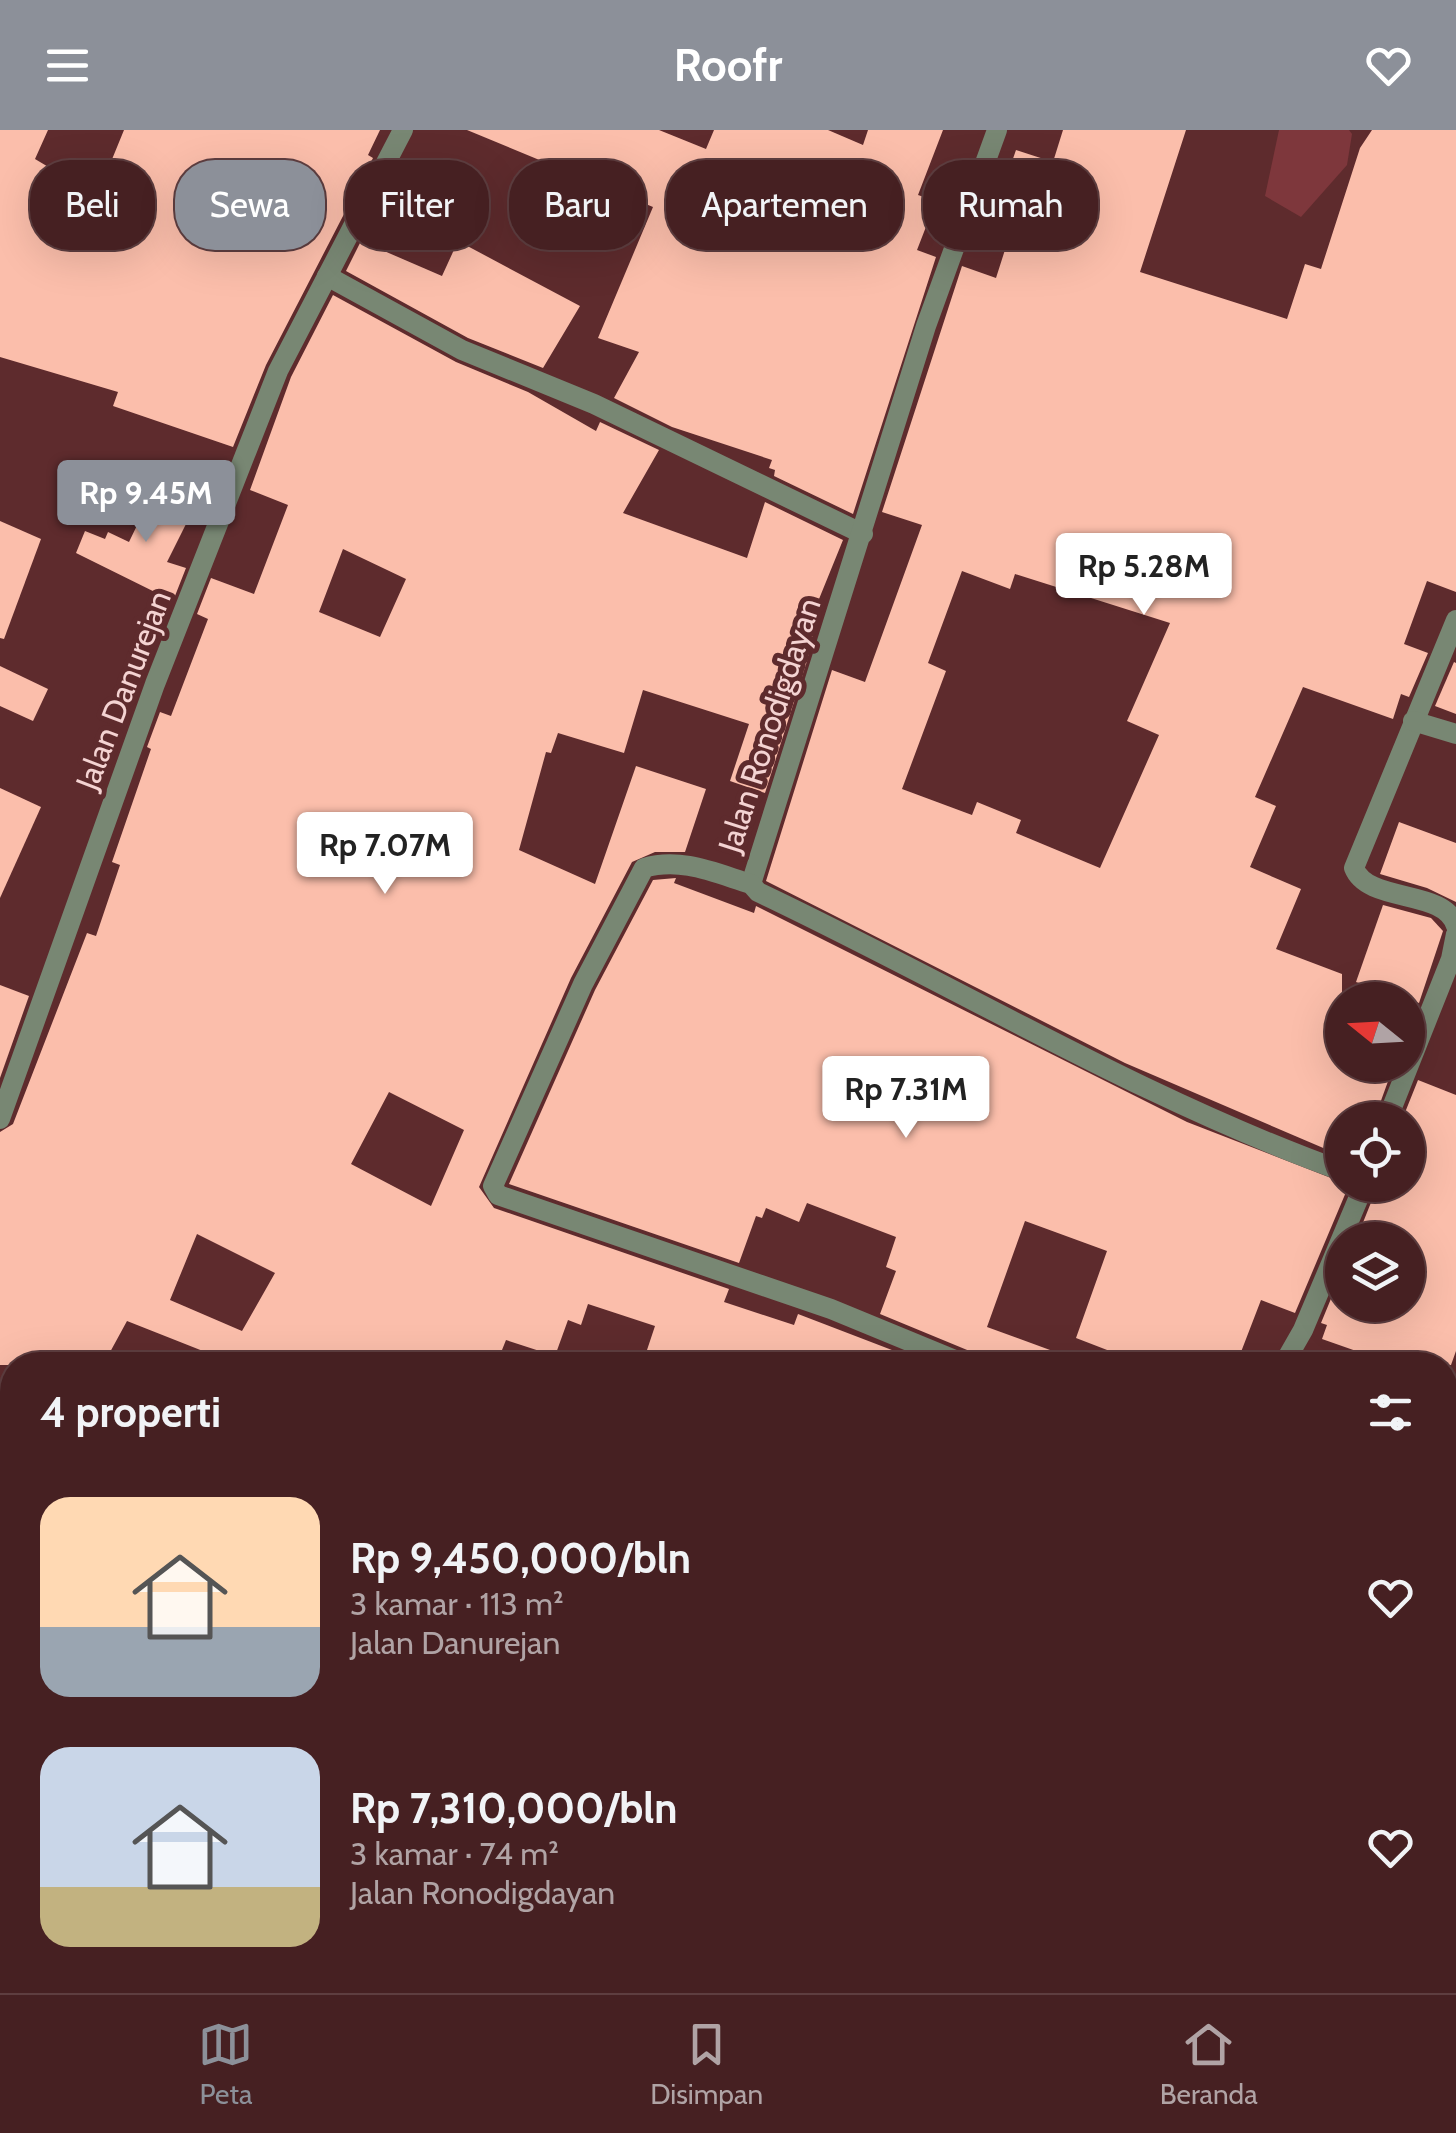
<!DOCTYPE html>
<html lang="id">
<meta charset="utf-8">
<style>
:root{--surface:#462022;--page:#502d2f;--text:#f1f3f6;--muted:#b0a3a5;--line:#5e3e40;--accent:#8c9099}
body{margin:0;font-family:Cabin,sans-serif;background:var(--page);color:var(--text);height:100vh;display:flex;flex-direction:column;font-size:38px;white-space:nowrap}
*{box-sizing:border-box;margin:0}
p{font-size:32px;color:var(--muted)}
.icon{flex:none;width:55px;height:55px;fill:none;stroke:currentColor;stroke-width:2;stroke-linecap:round;stroke-linejoin:round}
.map{position:relative;flex:1;overflow:hidden}
.details{position:absolute;left:0px;top:1222px;width:1458px;height:642px;display:flex;flex-direction:column;background:var(--surface);border-radius:40px 40px 0 0;box-shadow:0 10px 40px #0002,0 0 0 2px var(--line)}
.details>*{flex:none}
.banner{position:absolute;left:30px;top:30px;width:1398px;height:90px;display:flex;gap:20px}
.needle{width:65px;rotate:288deg}
.controls{position:absolute;left:1325px;top:852px;display:grid;gap:20px}
.controls a{display:grid;place-items:center;width:100px;height:100px;border-radius:50%;background:var(--surface);box-shadow:0 10px 40px #0002,0 0 0 2px var(--line);font-size:50px}
.price{position:absolute;translate:-50% -85px;padding:0 22px;border-radius:10px;background:#fff;color:#222;font-size:32px;line-height:65px;filter:drop-shadow(0 2px 5px #0008)}
.price::after{content:'';position:absolute;left:50%;top:60px;width:30px;height:22px;margin-left:-15px;background:inherit;clip-path:polygon(0 0,100% 0,50% 100%)}
.price.on{background:var(--accent);color:#fff}
ul{padding:0;list-style:none}
li{display:flex;align-items:center;gap:30px;height:250px;padding:0 40px}
li span{display:grid;place-items:center;flex:none;width:280px;height:200px;border-radius:30px;color:#555}
li>.icon{margin-inline-start:auto}
span .icon{width:120px;height:120px;fill:#fffc;stroke-width:1}
li b{font-size:42px}
h2{display:flex;justify-content:space-between;align-items:center;height:120px;padding:0 40px;font-size:42px}
.pill{padding:0 35px;border-radius:40px;background:var(--surface);box-shadow:0 10px 40px #0002,0 0 0 2px var(--line);font-size:35px;line-height:90px}
.pill.on{background:var(--accent);color:#fff}
header{display:flex;justify-content:space-between;align-items:center;height:130px;padding:0 40px;background:var(--accent);color:#fff;font-size:45px;font-weight:800}
.tabs{display:flex;justify-content:space-around;align-items:center;height:140px;border-top:2px solid var(--line);background:var(--surface);font-size:28px;color:var(--muted)}
.tabs a{display:grid;justify-items:center;gap:5px}
.tabs .on{color:var(--accent)}
.map>svg:first-child{display:block}
</style>
<header><svg class="icon" aria-label="menu" viewBox="0 0 24 24"><path d="M4 6h16M4 12h16M4 18h16"/></svg>Roofr<svg class="icon" aria-label="heart" viewBox="0 0 24 24"><path d="M12 20l-8-8c-3-5 5-10 8-4 3-6 11-1 8 4z"/></svg></header>
<div class="map">
<svg width="1456" height="1863" viewBox="0 0 1456 1863">
<rect width="100%" height="100%" fill="#5e2b2d"/>
<!-- green -->
<polygon fill="#7e373c" points="1279,0 1349,0 1352,4 1347,35 1301,87 1265,66"/>
<!-- building -->
<g fill="#fbbeab" fill-rule="evenodd">
<polygon points="0,0 48,0 35,29 97,66 124,0 380,0 368,25 373,28 266,235 233,317 113,276 118,262 0,227"/>
<polygon points="467,0 659,0 706,19 714,0 828,0 863,15 868,0 943,0 918,65 936,71 917,120 936,127 853,384 774,346 775,340 769,338 772,330 672,297 614,268 639,222 598,208 653,77"/>
<path d="M1063 0H1186L1140 142 1287 189 1305 134 1321 139 1360 18 1372 0H1456V462L1427 451 1404 514 1428 523 1409 567 1401 564 1393 589 1303 557 1255 667 1276 676 1250 737 1301 759 1276 819 1342 844V935H1367L1391 943 1374 990H1342V1026L1125 933 766 751 832 540 865 552 922 395 882 382 962 136 996 148 1019 76 999 69 1016 20 1053 32ZM962 441 1010 459 1015 444 1170 493 1127 591 1159 605 1100 738 1016 703 1021 690 977 672 972 685 902 659 946 541 928 533Z"/>
<polygon points="361,111 442,146 458,111 580,176 543,238 468,208 346,141"/>
<path d="M333 165 456 232 528 262 596 301 600 292 659 320 623 383 747 428 765 372 843 410 806 501 813 503 807 531 765 663 730 651 749 594 643 560 624 623 558 603 551 623 546 622 519 720 595 754 636 636 706 659 685 722H655L632 732 571 848 479 1057 494 1078 729 1159 724 1172 794 1195 798 1184 931 1235H642L655 1196 588 1174 581 1195 568 1190 555 1226 506 1210 496 1235H208L213 1225 127 1191 103 1235H0V1002L13 994 87 803 96 806 120 735 112 732 151 619 147 617 160 582 171 586 208 489 197 484 211 448 254 464 288 375 250 360 291 247ZM343 419 406 449 380 507 319 482ZM389 962 464 1000 431 1076 351 1034ZM197 1104 275 1143 242 1201 170 1170Z"/>
<polygon points="157,354 196,374 167,432 186,438 173,471 76,423 85,401 105,409 108,402 129,412"/>
<polygon points="0,391 41,409 4,509 0,508"/>
<polygon points="1454,532 1456,533 1456,584 1435,576"/>
<polygon points="0,536 48,559 33,591 0,576"/>
<polygon points="0,658 41,677 0,768"/>
<polygon points="1399,692 1456,713 1456,772 1427,758 1380,744"/>
<polygon points="676,748 674,753 754,783 756,776 1187,992 1349,1055 1295,1183 1261,1170 1236,1235 1146,1235 1076,1208 1107,1121 1025,1091 987,1197 1080,1231 1079,1235 981,1235 972,1222 880,1184 896,1141 886,1137 896,1107 807,1073 799,1092 766,1078 762,1088 756,1086 739,1133 509,1054 595,860 653,750"/>
<polygon points="1383,775 1431,788 1443,801 1419,873 1356,852"/>
<polygon points="0,855 29,866 0,948"/>
<polygon points="1418,950 1456,965 1456,1221 1451,1235 1396,1235 1322,1209 1327,1195 1321,1193 1342,1142 1342,1175 1408,1175 1408,1110 1356,1110 1378,1055 1408,1055 1408,990 1402,990"/>
</g>
<g fill="none" stroke-linecap="round" stroke-linejoin="round">
<!-- street -->
<g stroke="#788773" stroke-width="20">
<polyline points="327,146 462,220 594,274 863,404"/>
<path d="M1456 490 1354 738C1368 774 1445 758 1456 796"/>
<polyline points="1413,591 1456,604"/>
<polyline points="751,754 926,196 997,0"/>
<polyline points="0,989 155,554 278,241 403,0"/>
<polyline points="1387,990 1451,829 1456,804"/>
<polyline points="1290,1227 1312,1235"/>
<path d="M967 1235 831 1179 498 1065 493 1056 583 854 644 738C681 727 715 743 751 754L758 762C953 854 1139 968 1342 1041"/>
<polyline points="1283,1235 1303,1200 1364,1055"/>
<polyline points="1445,1287 1456,1291"/>
<polyline points="158,1863 161,1852"/>
<polyline points="1213,1863 1215,1852"/>
</g>
<!-- secondary -->
<g stroke="#98b091" stroke-width="20">
<polyline points="0,1654 12,1662"/>
<polyline points="367,1852 398,1863"/>
</g>
</g>
<g text-anchor="middle" dominant-baseline="central" stroke-width="10" stroke-linejoin="round" paint-order="stroke">
<!-- street labels -->
<g font-size="32" fill="#f4d3d2" stroke="#5e2b2d">
<text transform="translate(123 560) rotate(-69)">Jalan Danurejan</text>
<text transform="translate(769 595) rotate(-72)">Jalan Ronodigdayan</text>
</g>
</g>
</svg>
<div class="controls">
<a><svg class="needle" viewBox="-14 -14 28 28"><path d="M0-13l5 13h-10z" fill="#e53935"/><path d="M0 13l5-13h-10z" fill="#b0a3a5"/></svg></a>
<a><svg class="icon" aria-label="locate" viewBox="0 0 24 24"><circle cx="12" cy="12" r="6"/><path d="M12 2v4M12 18v4M2 12h4M18 12h4"/></svg></a>
<a><svg class="icon" aria-label="layers" viewBox="0 0 24 24"><path d="M12 4l9 5-9 5-9-5zM3 14l9 5 9-5"/></svg></a>
</div>
<b class="price on" style="left:146px;top:415px">Rp 9.45M</b>
<b class="price" style="left:1144px;top:488px">Rp 5.28M</b>
<b class="price" style="left:385px;top:767px">Rp 7.07M</b>
<b class="price" style="left:906px;top:1011px">Rp 7.31M</b>
<div class="banner">
<a class="pill">Beli</a>
<a class="pill on">Sewa</a>
<a class="pill">Filter</a>
<a class="pill">Baru</a>
<a class="pill">Apartemen</a>
<a class="pill">Rumah</a>
</div>
<section class="details">
<h2>4 properti<svg class="icon" aria-label="filters" viewBox="0 0 24 24"><path d="M4 7h16M4 17h16"/><circle cx="9" cy="7" r="2"/><circle cx="15" cy="17" r="2"/></svg></h2>
<ul>
<li><span style="background:linear-gradient(#ffd9b3 65%,#9aa5b1 0)"><svg class="icon" aria-label="home" viewBox="0 0 24 24"><path d="M3 11l9-7 9 7M6 9v11h12V9"/></svg></span><div><b>Rp 9,450,000/bln</b><p>3 kamar · 113 m²</p><p>Jalan Danurejan</p></div><svg class="icon" aria-label="heart" viewBox="0 0 24 24"><path d="M12 20l-8-8c-3-5 5-10 8-4 3-6 11-1 8 4z"/></svg></li>
<li><span style="background:linear-gradient(#c9d6e8 70%,#c2b280 0)"><svg class="icon" aria-label="home" viewBox="0 0 24 24"><path d="M3 11l9-7 9 7M6 9v11h12V9"/></svg></span><div><b>Rp 7,310,000/bln</b><p>3 kamar · 74 m²</p><p>Jalan Ronodigdayan</p></div><svg class="icon" aria-label="heart" viewBox="0 0 24 24"><path d="M12 20l-8-8c-3-5 5-10 8-4 3-6 11-1 8 4z"/></svg></li>
</ul>
</section>
</div>
<nav class="tabs">
<a class="on"><svg class="icon" aria-label="map" viewBox="0 0 24 24"><path d="M3 6l6-2 6 2 6-2v14l-6 2-6-2-6 2zM9 4v14M15 6v14"/></svg>Peta</a>
<a><svg class="icon" aria-label="saved" viewBox="0 0 24 24"><path d="M7 4h10v16l-5-4-5 4z"/></svg>Disimpan</a>
<a><svg class="icon" aria-label="home" viewBox="0 0 24 24"><path d="M3 11l9-7 9 7M6 9v11h12V9"/></svg>Beranda</a>
</nav>
